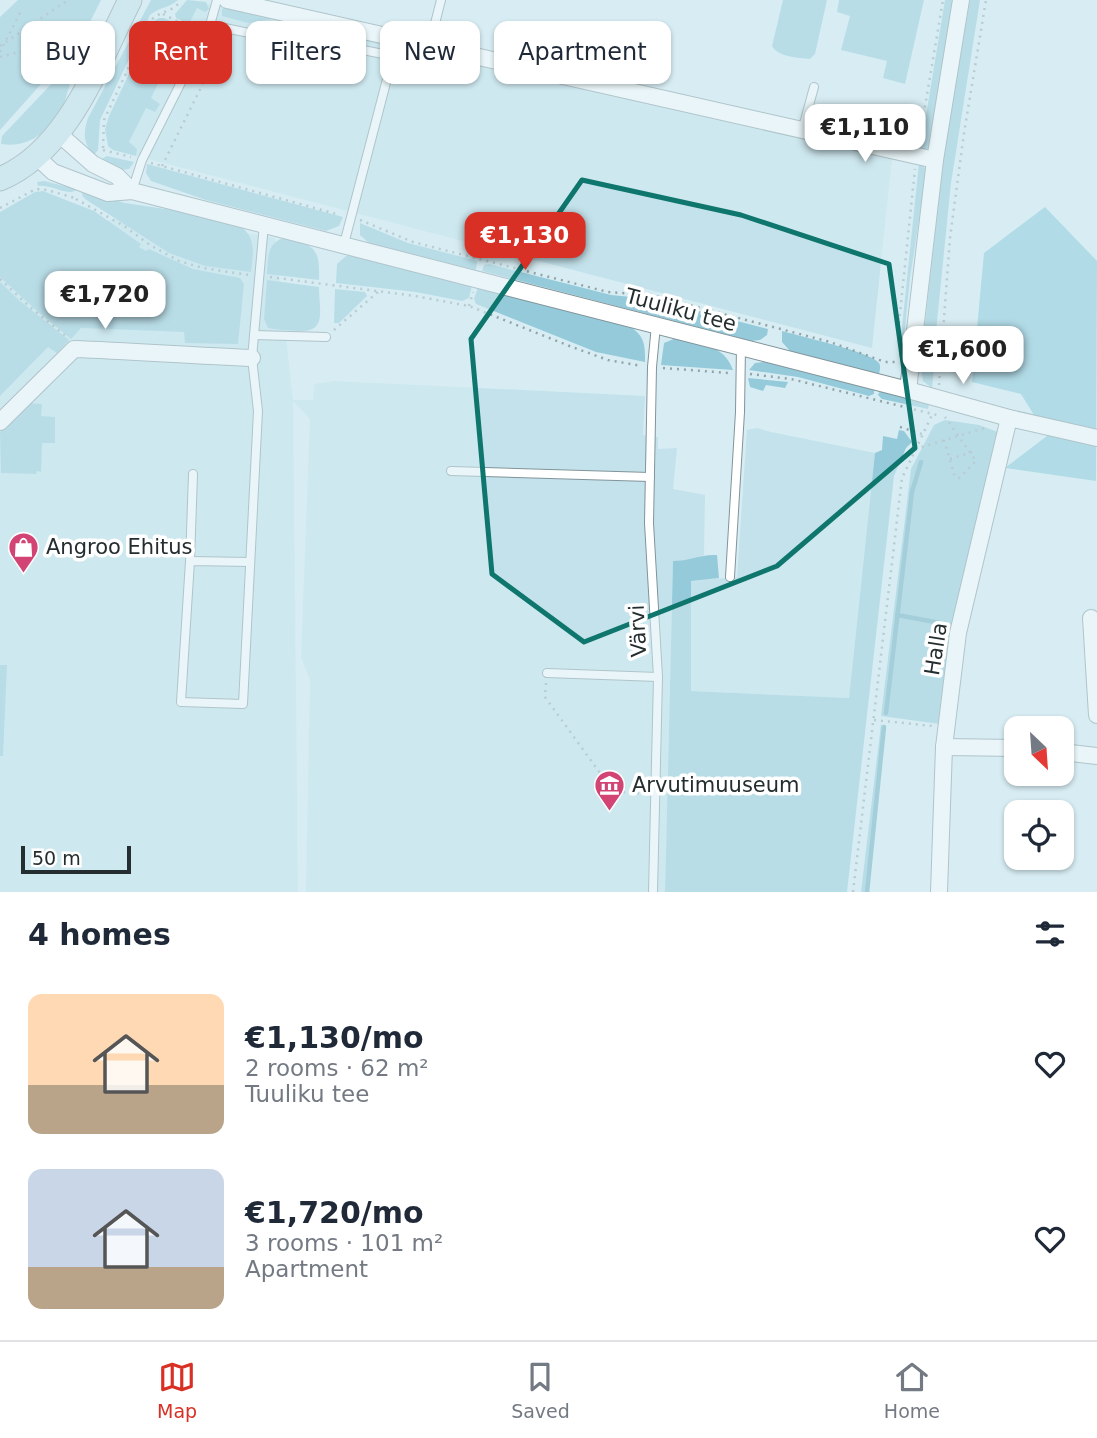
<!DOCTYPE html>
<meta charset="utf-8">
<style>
:root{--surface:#fff;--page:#f2f2f3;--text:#1f2937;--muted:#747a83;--line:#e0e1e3;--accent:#d93025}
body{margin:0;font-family:"DejaVu Sans",sans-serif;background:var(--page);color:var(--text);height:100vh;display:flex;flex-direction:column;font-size:26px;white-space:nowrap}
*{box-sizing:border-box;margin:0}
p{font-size:23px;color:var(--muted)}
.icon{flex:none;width:38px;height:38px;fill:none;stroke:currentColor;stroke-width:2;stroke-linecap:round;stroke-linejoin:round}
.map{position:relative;height:892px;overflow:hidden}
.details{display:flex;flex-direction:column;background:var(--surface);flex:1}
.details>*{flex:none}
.banner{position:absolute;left:21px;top:21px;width:700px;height:63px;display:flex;gap:14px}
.needle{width:46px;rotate:155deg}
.fabs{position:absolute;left:1004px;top:716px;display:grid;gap:14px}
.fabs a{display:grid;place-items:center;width:70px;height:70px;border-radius:14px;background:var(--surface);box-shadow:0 2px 5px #0004;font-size:35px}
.scale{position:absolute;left:21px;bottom:18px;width:110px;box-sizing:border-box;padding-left:7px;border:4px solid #242d2f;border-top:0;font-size:19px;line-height:24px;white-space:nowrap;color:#242d2f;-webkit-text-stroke:5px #fff;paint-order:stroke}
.price{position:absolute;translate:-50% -60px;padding:0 16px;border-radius:14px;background:#fff;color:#222;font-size:23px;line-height:46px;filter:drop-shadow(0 2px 4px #0008)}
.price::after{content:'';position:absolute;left:50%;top:42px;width:21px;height:16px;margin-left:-10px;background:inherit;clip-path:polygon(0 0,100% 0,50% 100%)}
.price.on{background:var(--accent);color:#fff}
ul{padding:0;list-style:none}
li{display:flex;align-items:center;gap:21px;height:175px;padding:0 28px}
li span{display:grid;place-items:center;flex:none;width:196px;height:140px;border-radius:14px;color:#555}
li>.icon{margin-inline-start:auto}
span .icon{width:84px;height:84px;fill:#fffc;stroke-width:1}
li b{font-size:30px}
h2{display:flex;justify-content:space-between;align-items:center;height:84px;padding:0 28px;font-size:30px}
.tag{padding:0 24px;border-radius:14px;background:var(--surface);box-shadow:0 2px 5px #0004;font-size:24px;line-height:63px}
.tag.on{background:var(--accent);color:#fff}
.tabs{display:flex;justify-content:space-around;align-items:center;height:98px;border-top:2px solid var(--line);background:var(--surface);font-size:19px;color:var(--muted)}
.tabs a{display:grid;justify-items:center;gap:4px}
.tabs .on{color:var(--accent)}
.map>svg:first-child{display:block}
</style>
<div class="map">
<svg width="1097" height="892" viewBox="0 0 1097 892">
<rect width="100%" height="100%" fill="#d7edf3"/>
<!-- built -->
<g fill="#c4e2eb">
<polygon points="192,0 892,158 872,348 114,150"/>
<polygon points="132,217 173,220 275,238 293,400 313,400 314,384 335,381 645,396 643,435 658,437 658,449 677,448 673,489 705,495 704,555 690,561 673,562 665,892 306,892 310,680 301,657 310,419 293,401 298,892 0,892 0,261 80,224"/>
<polygon points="757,428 771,432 875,453 849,698 691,691 691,581 737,577 747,430"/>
</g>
<!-- green -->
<g fill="#94cada">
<polygon points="18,0 101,0 82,38 0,130 0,17"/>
<path d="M151 0H178C170 8 159 7 150 15L100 120 98 150 94 155C83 144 83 132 88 118Z"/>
<polygon points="187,0 206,2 209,9 205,12 197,8 189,24 176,18 175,14"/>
<path d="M783 0H827L815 54 810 59C798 58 778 57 772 46Z"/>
<polygon points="839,0 924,0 905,84 883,78 887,61 841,50 850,16 837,12"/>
<polygon points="945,0 954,0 930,144 927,150 920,152"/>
<polygon points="970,0 980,0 951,183 933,361 921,361 943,160"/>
<polygon points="225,7 380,41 378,44 273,19 248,23 222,16 222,9"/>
<polygon points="159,18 164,18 196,34 192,38 184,35 168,64 178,70 174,77 163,74 151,98 160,104 155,112 146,108 129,142 137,149 136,156 113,150 108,146 105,129 109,116 154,21"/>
<path d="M58 77 70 85C67 92 66 99 63 106 51 130 29 149 1 144L2 136Z"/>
<polygon points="107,156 134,162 129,169 121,170 100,160"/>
<polygon points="919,163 925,168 926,175 910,278 902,357 899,356"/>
<polygon points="147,164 343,217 339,226 326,231 206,200 151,181 146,173"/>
<path d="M44 181 76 189 75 191C64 195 51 184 38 186L37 182Z"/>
<polygon points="43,191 94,211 141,244 139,247 146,251 149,249 193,269 240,278 244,284 238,344 185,343 184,332 81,328 71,339 36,310 0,277 0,212 35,192"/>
<path d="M83 191 125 203 179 211 240 226C257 238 253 254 251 272L205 266 169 253 85 199 82 195Z"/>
<polygon points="360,223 408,243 474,260 477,262 476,270 369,243 360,235"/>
<path d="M287 237C316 246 320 250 319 280L267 274C268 257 267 241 287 237Z"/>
<polygon points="351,255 472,285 469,298 462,301 416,292 336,283 337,264 346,256"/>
<polygon points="489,264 611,295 652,299 768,329 767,335 760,340 751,341 482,271 484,265"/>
<path d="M267 280 319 287C319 311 328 333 297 331 287 330 278 330 268 328L264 319Z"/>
<polygon points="0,282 20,301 69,340 57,353 48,347 0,396"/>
<path d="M478 287 629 326C645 336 645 345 645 362L596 352 476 304 474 299Z"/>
<polygon points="335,289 365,292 367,296 339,323 334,323"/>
<path d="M782 331C798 336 872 352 879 363 881 366 880 370 879 374L791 352 782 342Z"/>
<path d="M676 338C700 345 724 344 733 370L661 365 664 343Z"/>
<polygon points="765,362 874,390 874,394 869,396 798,377 749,370 755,363"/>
<polygon points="921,367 934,368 932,388 923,381"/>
<polygon points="748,378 788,382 785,388 766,385 763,391 750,387"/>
<polygon points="880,391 929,404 928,409 882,399 878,395"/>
<polygon points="28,403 42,404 41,416 55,417 55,443 42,443 41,472 37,471 36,474 1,473 0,432"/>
<polygon points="945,420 979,425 998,432 940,724 881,716 911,469 934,425"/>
<path d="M899 430 904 431 912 442 906 448 894 476 847 892H665L673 561C689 561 701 554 717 555L719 578 691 581V691L849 698 875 453 882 450 883 436 897 439Z"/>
<polygon points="0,665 7,665 3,756 0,756"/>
<polygon points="881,724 884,727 867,892 861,892"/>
</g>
<!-- forest -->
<polygon fill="#83c6d9" points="1045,207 1097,261 1096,481 1005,468 1047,436 1021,394 972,382 984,253"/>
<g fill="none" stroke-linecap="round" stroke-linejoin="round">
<!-- stream -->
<g stroke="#67a9bc" stroke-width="4.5">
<polyline points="897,615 946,624"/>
<polyline points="886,713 912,492 921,462"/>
<polyline points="867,892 884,727"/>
</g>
<defs>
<g id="service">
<polyline points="210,25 217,0"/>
<polyline points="429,47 441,0"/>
<polyline points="802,131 814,87"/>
<polyline points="132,191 142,160 210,25 303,44 323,42 393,56 344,244"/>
<polyline points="254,335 326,337"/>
<polyline points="451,471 650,477"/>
<polyline points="190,561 193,474"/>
<polyline points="250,562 190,561 181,702 243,704 258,411 252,358 264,224"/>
<polyline points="730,577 740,412 741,347"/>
<polyline points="547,673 658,677"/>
<polyline points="653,892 658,677 649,523 652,367 656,325"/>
</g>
<g id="minor">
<polyline points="227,0 935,160"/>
<polyline points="59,134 93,164 117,176 132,191"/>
<polyline points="37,157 53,172 108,193 132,191 908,390 1009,418 1097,438"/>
<polyline points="908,390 935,160 961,0"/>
<path d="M0 422 74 349C134 351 193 356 252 358"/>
<polyline points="1091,618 1097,715"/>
<polyline points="944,747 1017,748"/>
<polyline points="1062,752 1097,756"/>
<polyline points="939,892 944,747 958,633 1009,418"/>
</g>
<path id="secondary" d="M0 179C69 150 98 63 130 0"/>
</defs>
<!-- service casing -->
<use href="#service" stroke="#80949a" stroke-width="10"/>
<!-- minor casing -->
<use href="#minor" stroke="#80949a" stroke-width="18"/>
<!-- secondary casing -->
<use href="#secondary" stroke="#80949a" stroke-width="25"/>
<!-- path -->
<g stroke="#93a4a9" stroke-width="2.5" stroke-dasharray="2 5" stroke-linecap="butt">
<polyline points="163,14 194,30"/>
<polyline points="0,46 68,0"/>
<polyline points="0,52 22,9"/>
<path d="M0 57C30 50 59 38 90 34"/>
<polyline points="919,142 943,0"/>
<path d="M103 148 104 120 151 20C160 11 174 12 181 0"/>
<polyline points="103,150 131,157"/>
<polyline points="151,163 340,215"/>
<polyline points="162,166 222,45 216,42"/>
<polyline points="76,199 124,226 150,245 179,261 203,268 249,275"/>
<polyline points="0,208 36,189 47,190 75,198"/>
<polyline points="360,220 413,242 608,292 651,295 830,342 885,362 897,362"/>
<polyline points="270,277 415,296 469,306 572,347 608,360 642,366"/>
<polyline points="0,279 30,307 67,337"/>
<polyline points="469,306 473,292"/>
<polyline points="899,323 915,169"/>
<polyline points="334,330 379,291"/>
<polyline points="925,365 939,367"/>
<polyline points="663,368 729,373"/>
<polyline points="750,374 791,379 941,416"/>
<polyline points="939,385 950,238 964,133 986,0"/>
<polyline points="900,427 922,434"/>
<polyline points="944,440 955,477 959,478 976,461 945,417"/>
<polyline points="915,449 985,428"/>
<polyline points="950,459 972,452"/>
<polyline points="546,683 545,697 613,791 644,794"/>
<polyline points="874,720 933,726"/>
<polyline points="853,892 902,478 932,415"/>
</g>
<!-- service -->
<use href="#service" stroke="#fff" stroke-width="8"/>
<!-- minor -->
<use href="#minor" stroke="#fff" stroke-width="16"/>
<!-- secondary -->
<use href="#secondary" stroke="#c5e3eb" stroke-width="23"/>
</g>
<!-- marked area -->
<path d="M0 0H1097V892H0ZM582 180 741 215 889 264 915 448 777 566 584 642 492 574 471 339Z" fill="#d7edf3" fill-opacity=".55" fill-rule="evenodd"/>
<path fill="none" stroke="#0f766e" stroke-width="5" stroke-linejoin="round" d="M582 180 741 215 889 264 915 448 777 566 584 642 492 574 471 339Z"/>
<!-- icons -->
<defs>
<symbol id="shop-pin" viewBox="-11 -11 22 30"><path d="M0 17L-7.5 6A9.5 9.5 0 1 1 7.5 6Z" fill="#d14474" stroke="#fff"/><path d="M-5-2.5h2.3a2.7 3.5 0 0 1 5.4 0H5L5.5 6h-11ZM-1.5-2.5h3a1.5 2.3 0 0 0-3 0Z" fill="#fff"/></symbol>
<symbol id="museum-pin" viewBox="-11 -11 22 30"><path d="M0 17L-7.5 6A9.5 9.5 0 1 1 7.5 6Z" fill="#d14474" stroke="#fff"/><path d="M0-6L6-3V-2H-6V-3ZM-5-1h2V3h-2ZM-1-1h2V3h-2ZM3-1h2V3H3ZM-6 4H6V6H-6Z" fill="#fff"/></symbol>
</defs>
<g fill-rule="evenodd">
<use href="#shop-pin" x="6" y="530" width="35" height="47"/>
<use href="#museum-pin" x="592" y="768" width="35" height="47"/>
</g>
<g text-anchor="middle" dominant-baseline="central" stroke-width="7" stroke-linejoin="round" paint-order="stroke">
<!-- street labels -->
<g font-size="21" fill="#242d2f" stroke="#fff">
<text transform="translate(681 310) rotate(15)">Tuuliku tee</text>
<text transform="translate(638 631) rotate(-93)">Värvi</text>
<text transform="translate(936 649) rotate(-81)">Halla</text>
</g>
<!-- poi labels -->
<g font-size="21" fill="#242d2f" stroke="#fff" text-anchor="start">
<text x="46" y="547">Angroo Ehitus</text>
<text x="632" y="785">Arvutimuuseum</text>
</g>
</g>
</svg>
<div class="fabs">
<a><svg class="needle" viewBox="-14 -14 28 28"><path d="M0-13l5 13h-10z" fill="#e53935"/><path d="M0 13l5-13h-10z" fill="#747a83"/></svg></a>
<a><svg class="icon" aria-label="locate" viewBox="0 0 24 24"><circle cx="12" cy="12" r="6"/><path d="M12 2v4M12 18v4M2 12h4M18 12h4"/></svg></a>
</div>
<div class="scale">50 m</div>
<b class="price" style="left:865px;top:164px">€1,110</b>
<b class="price on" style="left:525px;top:272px">€1,130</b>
<b class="price" style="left:105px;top:331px">€1,720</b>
<b class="price" style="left:963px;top:386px">€1,600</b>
<div class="banner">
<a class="tag">Buy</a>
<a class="tag on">Rent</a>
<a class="tag">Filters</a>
<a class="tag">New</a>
<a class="tag">Apartment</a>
</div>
</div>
<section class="details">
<h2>4 homes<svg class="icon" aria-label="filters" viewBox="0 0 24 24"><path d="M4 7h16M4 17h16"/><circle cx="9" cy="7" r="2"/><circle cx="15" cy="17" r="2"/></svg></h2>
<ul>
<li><span style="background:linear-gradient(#ffd9b3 65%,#b9a48a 0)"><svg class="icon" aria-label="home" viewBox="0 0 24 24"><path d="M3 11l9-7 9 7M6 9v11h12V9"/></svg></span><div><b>€1,130/mo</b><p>2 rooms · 62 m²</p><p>Tuuliku tee</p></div><svg class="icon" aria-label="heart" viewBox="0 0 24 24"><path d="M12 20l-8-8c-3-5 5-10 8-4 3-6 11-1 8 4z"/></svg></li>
<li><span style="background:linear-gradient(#c9d6e8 70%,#b9a48a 0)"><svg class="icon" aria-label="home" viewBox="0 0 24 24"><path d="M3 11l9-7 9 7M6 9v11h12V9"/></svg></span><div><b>€1,720/mo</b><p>3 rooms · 101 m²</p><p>Apartment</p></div><svg class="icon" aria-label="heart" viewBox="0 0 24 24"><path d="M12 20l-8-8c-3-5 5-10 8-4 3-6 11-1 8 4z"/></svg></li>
</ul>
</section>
<nav class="tabs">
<a class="on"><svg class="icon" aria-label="map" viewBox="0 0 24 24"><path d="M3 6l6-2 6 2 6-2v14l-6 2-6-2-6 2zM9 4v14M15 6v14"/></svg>Map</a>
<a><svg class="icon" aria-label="saved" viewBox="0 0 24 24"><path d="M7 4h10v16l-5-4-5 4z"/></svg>Saved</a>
<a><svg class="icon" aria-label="home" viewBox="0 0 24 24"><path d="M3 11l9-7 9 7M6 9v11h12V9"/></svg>Home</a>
</nav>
